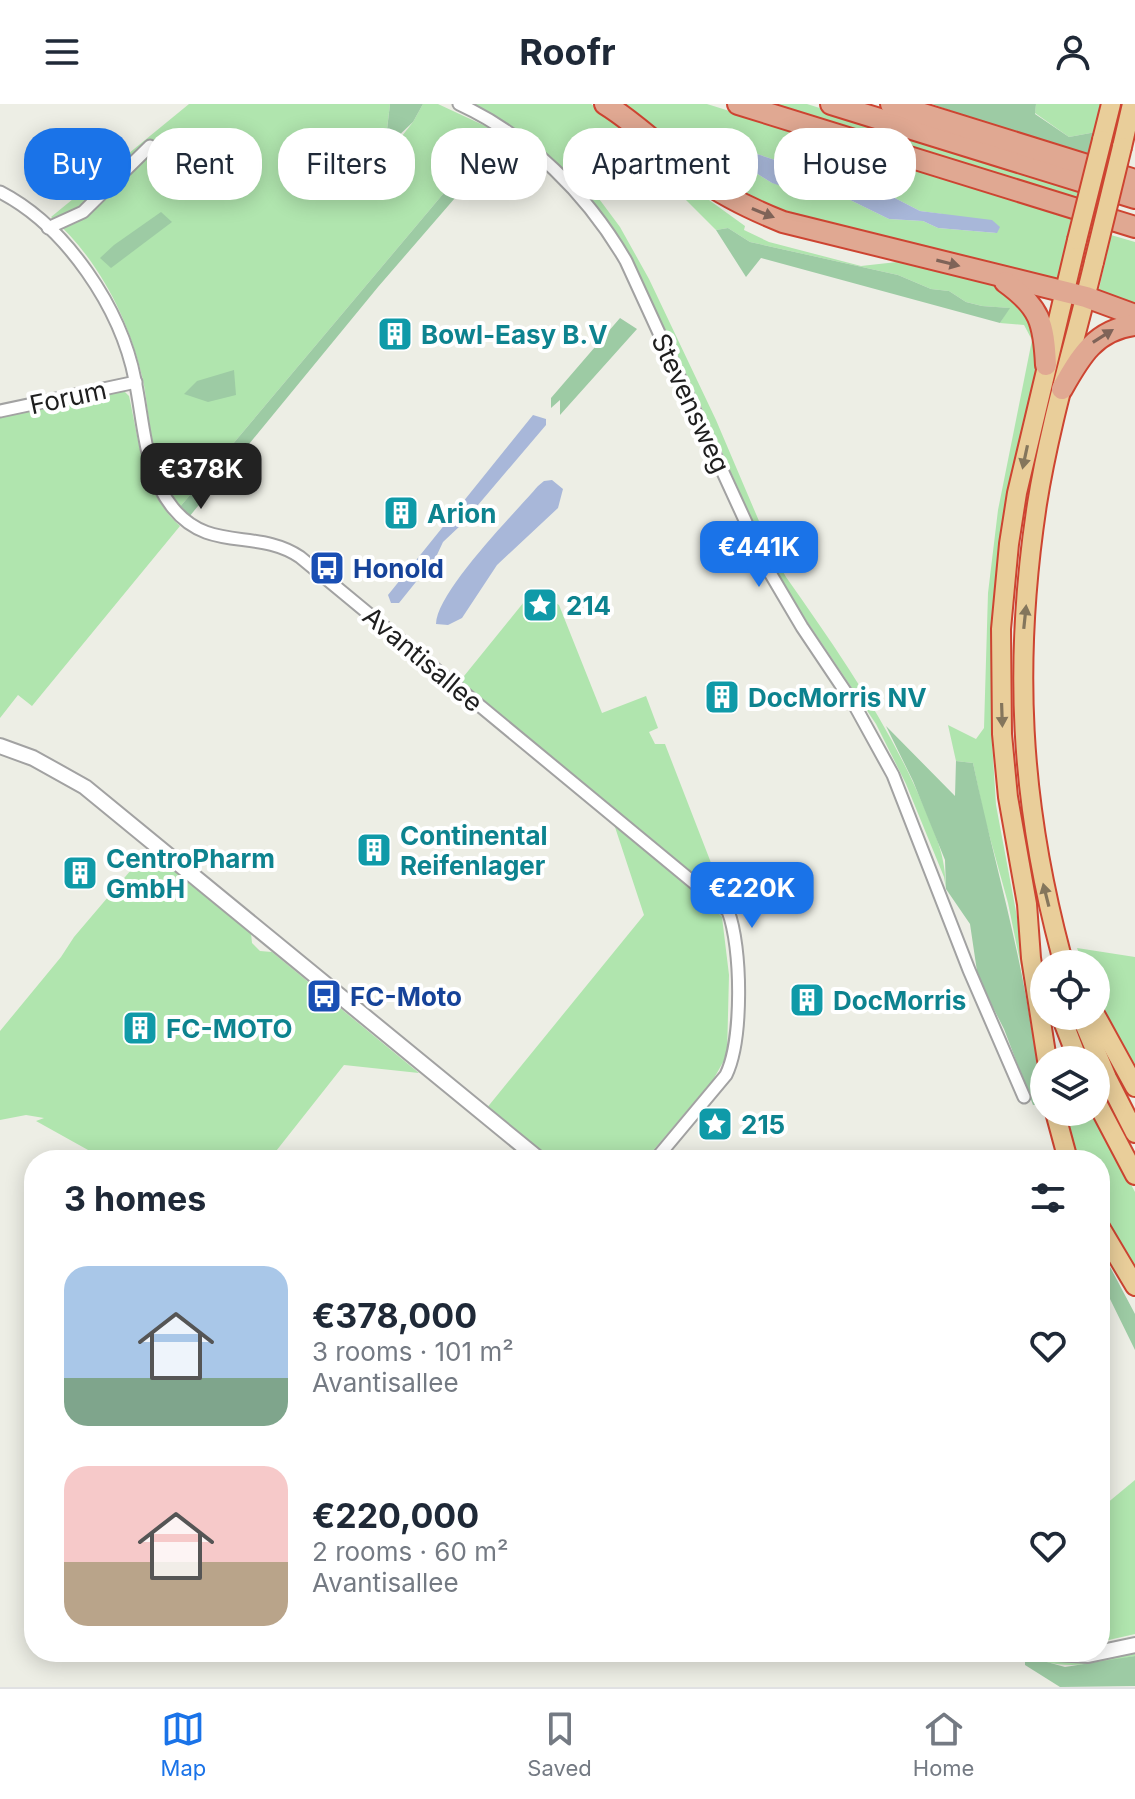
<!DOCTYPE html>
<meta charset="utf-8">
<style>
:root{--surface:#fff;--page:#f6f6f7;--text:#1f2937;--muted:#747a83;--line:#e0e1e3;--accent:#1a73e8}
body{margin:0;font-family:Inter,sans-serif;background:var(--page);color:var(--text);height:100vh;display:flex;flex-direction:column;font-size:30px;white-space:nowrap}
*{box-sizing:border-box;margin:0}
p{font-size:26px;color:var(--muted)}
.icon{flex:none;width:44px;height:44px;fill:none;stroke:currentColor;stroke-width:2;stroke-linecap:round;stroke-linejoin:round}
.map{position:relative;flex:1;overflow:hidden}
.side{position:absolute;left:24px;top:1046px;width:1086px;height:512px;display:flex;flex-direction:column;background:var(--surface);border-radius:32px;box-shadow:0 4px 20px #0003}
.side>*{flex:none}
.top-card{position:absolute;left:24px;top:24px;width:1088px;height:72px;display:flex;gap:16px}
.tools{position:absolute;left:1030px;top:846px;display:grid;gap:16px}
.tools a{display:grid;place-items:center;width:80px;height:80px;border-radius:50%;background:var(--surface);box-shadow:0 4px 20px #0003;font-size:40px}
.price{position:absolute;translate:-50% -68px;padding:0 18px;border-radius:16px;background:var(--accent);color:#fff;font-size:26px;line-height:52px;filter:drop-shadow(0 2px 4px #0008)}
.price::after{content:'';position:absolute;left:50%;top:48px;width:24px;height:18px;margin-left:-12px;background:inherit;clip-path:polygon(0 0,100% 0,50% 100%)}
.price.active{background:#222;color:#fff}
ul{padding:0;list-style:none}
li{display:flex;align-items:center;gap:24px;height:200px;padding:0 40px}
li span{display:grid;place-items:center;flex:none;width:224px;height:160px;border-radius:24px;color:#555}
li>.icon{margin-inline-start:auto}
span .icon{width:96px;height:96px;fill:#fffc;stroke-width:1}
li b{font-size:34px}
h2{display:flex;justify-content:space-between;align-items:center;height:96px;padding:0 40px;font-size:34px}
.chip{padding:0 28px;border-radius:32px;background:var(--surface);box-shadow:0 4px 20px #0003;font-size:28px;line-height:72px}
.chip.active{background:var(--accent);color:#fff}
header{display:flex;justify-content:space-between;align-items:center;height:104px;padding:0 40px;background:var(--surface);font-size:36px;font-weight:700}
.tab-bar{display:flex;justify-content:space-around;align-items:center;height:112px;border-top:2px solid var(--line);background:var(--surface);font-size:22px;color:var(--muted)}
.tab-bar a{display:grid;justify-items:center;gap:4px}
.tab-bar .active{color:var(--accent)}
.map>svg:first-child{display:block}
</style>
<header><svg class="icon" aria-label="menu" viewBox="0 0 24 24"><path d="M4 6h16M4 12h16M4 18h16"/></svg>Roofr<svg class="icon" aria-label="person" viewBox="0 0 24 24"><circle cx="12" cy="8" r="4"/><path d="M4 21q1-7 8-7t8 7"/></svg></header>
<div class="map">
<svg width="1135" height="1583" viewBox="0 0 1135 1583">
<rect width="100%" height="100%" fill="#edeee5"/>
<!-- grass -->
<g fill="#b0e5ae" fill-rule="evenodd">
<path d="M189 0H390L386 33 402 32 413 18 423 0H438L496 27 179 404C173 393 165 383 161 372 150 344 149 306 143 276 129 215 98 154 51 113Z"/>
<path d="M465 0H591L605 9 671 63 691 83 745 122 744 126 769 138 861 162 906 157 997 179 1031 208 1038 257 1008 383 992 521V637L996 701 1029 877 1044 975 1008 799 984 712 973 659 956 657 948 621 976 635 984 624 988 489 998 406 1032 236 1024 221 1000 219 1009 204 982 202 966 198 949 187 931 185 898 171 750 138 728 124 716 126 634 44 588 80 620 123 649 175 716 316 773 450 786 473C838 547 889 620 924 703 937 735 945 750 946 785L944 773 906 680 876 620 780 477 767 453C735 375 701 299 663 224 640 176 619 127 583 87 552 51 505 27 465 0Z"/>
<path d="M614 0H707L1074 114 1057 181 743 98ZM720 38 809 67 847 75 885 89 920 107 942 110 997 129 938 124 923 117 889 115 840 91 812 83 772 79 745 62 708 46Z"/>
<polygon points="753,0 807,0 1081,86 1077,103"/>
<polygon points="1036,0 1102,0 1096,28 1069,33 1035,9"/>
<polygon points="1111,131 1135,138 1135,207 1097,194"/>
<path d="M124 287 129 292C139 336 143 390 180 422L32 602 18 591 0 614V312Z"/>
<polygon points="542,490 559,501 602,609 646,592 658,624 649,628 655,640 665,640 713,764 760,799 737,803 726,797 460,577 528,493"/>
<polygon points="614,720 706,796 722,813 729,871 727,951 713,976 645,1056 547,1056 486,1005 644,811"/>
<polygon points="148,746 251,829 252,839 260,847 272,848 419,969 344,961 269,1056 106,1056 36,1017 44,1014 26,1011 0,1016 0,927 61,853 74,833"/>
<polygon points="1077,844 1135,853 1135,973 1110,930 1096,894 1096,860 1083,860"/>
<polygon points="1059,1008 1092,1008 1135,1088 1135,1177 1100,1117 1100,1056 1073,1056"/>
<polygon points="1135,1376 1135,1530 1100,1538 1100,1405"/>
<path d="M1135 1544V1552C1091 1561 1058 1568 1016 1548L1039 1551Z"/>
</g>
<!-- forest -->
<g fill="#9dcba4">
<polygon points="390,0 423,0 413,18 392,38 386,34"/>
<polygon points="932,0 1036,0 1035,10 1069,33 1096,28 1089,53 1019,31"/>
<polygon points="496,27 506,35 378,183 189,413 179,404"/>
<polygon points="161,108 172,118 111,164 100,154 114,141"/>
<polygon points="728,124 750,138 898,171 931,185 949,187 966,198 982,202 1010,204 1000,219 761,154 746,173 716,126"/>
<polygon points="620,214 637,225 560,311 560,296 551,304 551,294"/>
<polygon points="234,266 236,291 208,298 184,290 197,277"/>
<path d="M886 622 955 692 956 657 973 659C991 745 1016 829 1030 916 1034 945 1044 971 1044 1000L1033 1001 1004 925 978 874 970 820 946 785 945 756 913 677Z"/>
<polygon points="1100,1144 1135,1210 1135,1246 1110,1195 1100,1182"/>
<polygon points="1025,1552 1065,1563 1135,1552 1135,1582 1060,1583 1025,1561"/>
</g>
<!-- water -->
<g fill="#a8b7d9">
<polygon points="710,38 720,38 809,67 847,75 885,89 920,107 992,116 1000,123 997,129 938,124 923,117 889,115 840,91 812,83 781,82 772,79 745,62 708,46 706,42"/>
<polygon points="533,311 546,315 546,321 461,421 443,438 436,453 399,499 391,499 388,491"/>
<path d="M552 376 563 385 558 404 497 461 462 514 448 521 436 520C437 487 514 410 538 382L544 377Z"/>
</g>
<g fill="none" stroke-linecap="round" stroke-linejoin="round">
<defs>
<g id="minor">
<path d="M459 0C530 33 587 90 626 157L766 462 802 523 855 602 893 671 969 866 1024 993"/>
<path d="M0 88C66 122 121 204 135 276 144 318 144 369 173 404 209 449 257 424 300 453L728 807C742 843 743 936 726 971L655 1056"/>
<polyline points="48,124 83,108 150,42"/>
<polyline points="0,307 136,278"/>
</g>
<g id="tertiary">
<polyline points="0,642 33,654 85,683 540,1056"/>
<polyline points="1040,1548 1088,1551 1135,1541"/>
</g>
<g id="trunk">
<polyline points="1102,36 1111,0"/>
<polyline points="1122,43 1132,0"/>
<path d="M1067 860 1061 850C1020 696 1013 558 1037 400 1050 318 1075 238 1094 158"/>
<polyline points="1061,912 1078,956"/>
<polyline points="1081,912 1107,974 1135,1029"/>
<polyline points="1096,912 1135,983"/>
<polyline points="1047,956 1031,854 1027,800 1008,693 1002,630 1001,525 1009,440 1017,389 1077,136"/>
<polyline points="1096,997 1135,1071"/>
<polyline points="1055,1008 1068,1056"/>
<polyline points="1100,1123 1135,1182"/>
</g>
<g id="motorway">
<path d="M605 0C639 21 667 50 699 74 725 93 753 106 783 118L1086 193 1135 211"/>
<polyline points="738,0 1135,123"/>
<polyline points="831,0 1135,94"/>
<polyline points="891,0 1135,76"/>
<path d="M1005 178C1040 203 1044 219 1046 261"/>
<path d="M1062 285C1080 253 1095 226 1135 221"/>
</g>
</defs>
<!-- minor casing -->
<use href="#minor" stroke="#a2a2a2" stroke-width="15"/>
<!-- tertiary casing -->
<use href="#tertiary" stroke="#a2a2a2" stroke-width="18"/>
<!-- trunk casing -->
<use href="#trunk" stroke="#cd4431" stroke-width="22"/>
<!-- motorway casing -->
<use href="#motorway" stroke="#cd4431" stroke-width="24"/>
<!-- minor -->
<use href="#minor" stroke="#fff" stroke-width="11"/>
<!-- tertiary -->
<use href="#tertiary" stroke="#fff" stroke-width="14"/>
<!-- trunk -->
<use href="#trunk" stroke="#e9ce9a" stroke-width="18"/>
<!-- motorway -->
<use href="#motorway" stroke="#e0a892" stroke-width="20"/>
<defs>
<g id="trunk-bridge">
<polyline points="1077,136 1102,36"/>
<polyline points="1094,158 1122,43"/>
</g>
</defs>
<!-- trunk-bridge casing -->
<use href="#trunk-bridge" stroke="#cd4431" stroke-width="22" stroke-linecap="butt"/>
<!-- trunk-bridge -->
<use href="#trunk-bridge" stroke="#e9ce9a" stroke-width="18"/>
</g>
<!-- one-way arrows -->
<defs><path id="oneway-solid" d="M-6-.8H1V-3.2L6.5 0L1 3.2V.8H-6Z" transform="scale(2)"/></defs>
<g fill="#7f6358">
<use href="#oneway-solid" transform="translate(763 109) rotate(22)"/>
<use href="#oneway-solid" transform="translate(948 159) rotate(14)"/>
<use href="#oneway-solid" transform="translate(1103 232) rotate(-32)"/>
</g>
<g fill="#84765c">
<use href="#oneway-solid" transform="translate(1025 353) rotate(102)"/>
<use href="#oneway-solid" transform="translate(1025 513) rotate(-84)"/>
<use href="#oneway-solid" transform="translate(1002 611) rotate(88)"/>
<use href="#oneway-solid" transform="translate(1046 791) rotate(-104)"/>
</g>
<!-- icons -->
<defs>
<symbol id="building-square" viewBox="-11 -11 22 22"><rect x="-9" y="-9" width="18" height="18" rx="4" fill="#0f9aa8" stroke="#fff"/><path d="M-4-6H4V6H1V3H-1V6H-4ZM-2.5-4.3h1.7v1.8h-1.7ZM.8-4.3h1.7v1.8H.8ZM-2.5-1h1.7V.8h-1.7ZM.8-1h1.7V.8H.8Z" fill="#fff"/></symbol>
<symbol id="bus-square" viewBox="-11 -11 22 22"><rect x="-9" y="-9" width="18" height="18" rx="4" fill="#1a4fb4" stroke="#fff"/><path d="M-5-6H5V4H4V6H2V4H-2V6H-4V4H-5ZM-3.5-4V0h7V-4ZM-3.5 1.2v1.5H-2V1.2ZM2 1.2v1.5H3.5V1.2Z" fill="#fff"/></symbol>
<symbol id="sight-square" viewBox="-11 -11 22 22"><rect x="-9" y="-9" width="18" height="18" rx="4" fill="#0f9aa8" stroke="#fff"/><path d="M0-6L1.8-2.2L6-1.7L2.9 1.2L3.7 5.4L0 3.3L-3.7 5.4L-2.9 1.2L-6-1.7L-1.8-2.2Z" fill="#fff"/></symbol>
</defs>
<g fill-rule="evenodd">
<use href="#building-square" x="375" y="210" width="40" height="40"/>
<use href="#building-square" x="381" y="389" width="40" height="40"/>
<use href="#bus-square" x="307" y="444" width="40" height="40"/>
<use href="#sight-square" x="520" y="481" width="40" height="40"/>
<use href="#building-square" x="702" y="573" width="40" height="40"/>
<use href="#building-square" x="354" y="726" width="40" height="40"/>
<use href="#building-square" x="60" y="749" width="40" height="40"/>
<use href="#bus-square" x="304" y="872" width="40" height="40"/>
<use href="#building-square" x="787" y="876" width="40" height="40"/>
<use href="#building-square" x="120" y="904" width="40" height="40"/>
<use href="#sight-square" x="695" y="1000" width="40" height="40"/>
</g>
<g text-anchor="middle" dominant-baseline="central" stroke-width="8" stroke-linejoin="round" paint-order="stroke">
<!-- culture labels -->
<g font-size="26" font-weight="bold" fill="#0d838f" stroke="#fff" text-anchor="start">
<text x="421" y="230">Bowl-Easy B.V</text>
<text x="427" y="409">Arion</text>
<text x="566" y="501">214</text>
<text x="748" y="593">DocMorris NV</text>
<text x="400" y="731">Continental<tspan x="400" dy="30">Reifenlager</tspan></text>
<text x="106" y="754">CentroPharm<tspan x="106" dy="30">GmbH</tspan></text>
<text x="833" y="896">DocMorris</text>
<text x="166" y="924">FC-MOTO</text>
<text x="741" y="1020">215</text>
</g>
<!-- street labels -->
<g font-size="26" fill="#1e1e1e" stroke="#fff">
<text transform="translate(68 293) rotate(-12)">Forum</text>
<text transform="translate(691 299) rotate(65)">Stevensweg</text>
<text transform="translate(423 555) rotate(40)">Avantisallee</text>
</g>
<!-- transit labels -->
<g font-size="26" font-weight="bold" fill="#164399" stroke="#fff" text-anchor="start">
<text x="353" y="464">Honold</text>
<text x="350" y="892">FC-Moto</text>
</g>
</g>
</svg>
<div class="tools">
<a><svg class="icon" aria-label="locate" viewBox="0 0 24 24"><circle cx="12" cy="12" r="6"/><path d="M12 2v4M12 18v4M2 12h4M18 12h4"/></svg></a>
<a><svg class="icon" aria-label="layers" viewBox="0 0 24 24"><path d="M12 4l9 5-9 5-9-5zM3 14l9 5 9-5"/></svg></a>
</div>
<b class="price active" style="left:201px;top:407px">€378K</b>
<b class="price" style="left:759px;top:485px">€441K</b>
<b class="price" style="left:752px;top:826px">€220K</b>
<div class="top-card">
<a class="chip active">Buy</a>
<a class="chip">Rent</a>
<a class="chip">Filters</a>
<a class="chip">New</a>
<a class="chip">Apartment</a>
<a class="chip">House</a>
</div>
<section class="side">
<h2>3 homes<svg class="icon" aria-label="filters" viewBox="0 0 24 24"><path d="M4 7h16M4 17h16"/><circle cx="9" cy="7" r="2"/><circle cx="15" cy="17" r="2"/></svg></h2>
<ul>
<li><span style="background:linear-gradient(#a9c7e8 70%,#7fa58c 0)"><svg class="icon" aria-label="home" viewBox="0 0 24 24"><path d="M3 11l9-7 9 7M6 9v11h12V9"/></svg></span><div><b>€378,000</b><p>3 rooms · 101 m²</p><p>Avantisallee</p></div><svg class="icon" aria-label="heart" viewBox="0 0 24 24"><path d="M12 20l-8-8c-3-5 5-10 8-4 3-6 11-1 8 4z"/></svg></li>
<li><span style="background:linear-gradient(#f6c9c9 60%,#b9a48a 0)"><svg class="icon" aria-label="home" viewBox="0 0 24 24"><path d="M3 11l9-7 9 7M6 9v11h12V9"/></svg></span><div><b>€220,000</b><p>2 rooms · 60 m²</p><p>Avantisallee</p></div><svg class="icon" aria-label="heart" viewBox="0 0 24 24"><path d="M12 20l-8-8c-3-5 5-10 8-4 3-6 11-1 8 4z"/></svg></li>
</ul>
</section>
</div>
<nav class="tab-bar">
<a class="active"><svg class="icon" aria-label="map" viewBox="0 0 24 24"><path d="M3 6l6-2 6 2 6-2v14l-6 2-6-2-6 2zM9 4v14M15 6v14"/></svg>Map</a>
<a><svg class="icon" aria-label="saved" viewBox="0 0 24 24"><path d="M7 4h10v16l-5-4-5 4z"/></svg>Saved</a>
<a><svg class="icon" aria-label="home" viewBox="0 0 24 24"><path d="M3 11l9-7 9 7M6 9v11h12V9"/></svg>Home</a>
</nav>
